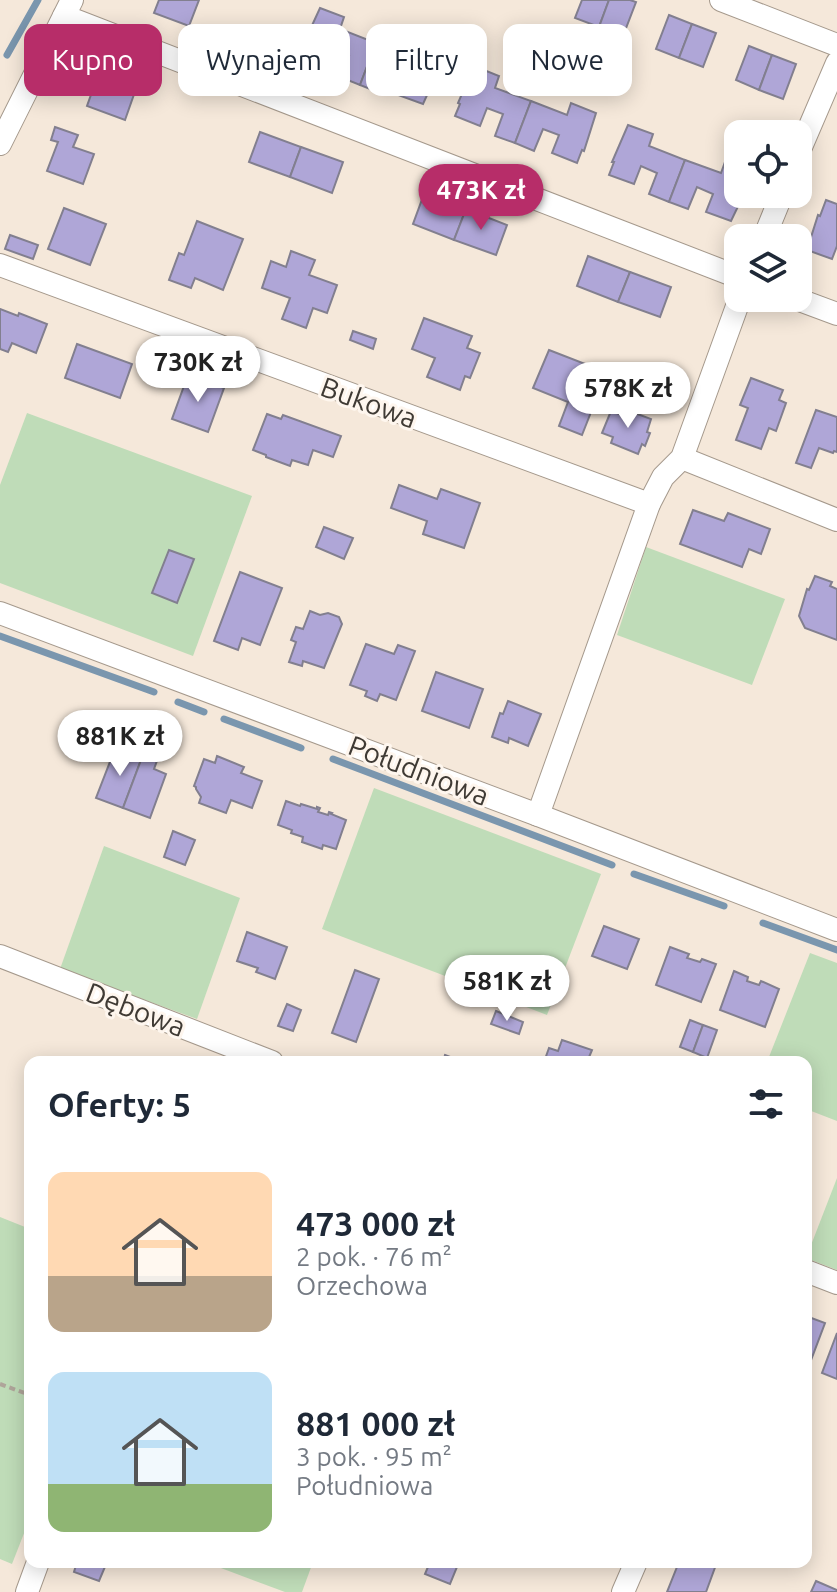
<!DOCTYPE html>
<html lang="pl">
<meta charset="utf-8">
<style>
:root{--surface:#fff;--page:#f2f2f3;--text:#1f2937;--muted:#747a83;--accent:#b72d69}
body{margin:0;font-family:Ubuntu,sans-serif;background:var(--page);color:var(--text);height:100vh;display:flex;flex-direction:column;font-size:30px;white-space:nowrap}
*{box-sizing:border-box;margin:0}
p{font-size:26px;color:var(--muted)}
.icon{flex:none;width:44px;height:44px;fill:none;stroke:currentColor;stroke-width:2;stroke-linecap:round;stroke-linejoin:round}
.map{position:relative;flex:1;overflow:hidden}
.panel{position:absolute;left:24px;top:1056px;width:788px;height:512px;display:flex;flex-direction:column;background:var(--surface);border-radius:16px;box-shadow:0 4px 20px #0003}
.panel>*{flex:none}
.banner{position:absolute;left:24px;top:24px;width:790px;height:72px;display:flex;gap:16px}
.controls{position:absolute;left:724px;top:120px;display:grid;gap:16px}
.controls a{display:grid;place-items:center;width:88px;height:88px;border-radius:16px;background:var(--surface);box-shadow:0 4px 20px #0003;font-size:40px}
.price{position:absolute;translate:-50% -68px;padding:0 18px;border-radius:28px;background:#fff;color:#222;font-size:26px;line-height:52px;filter:drop-shadow(0 2px 4px #0008)}
.price::after{content:'';position:absolute;left:50%;top:48px;width:24px;height:18px;margin-left:-12px;background:inherit;clip-path:polygon(0 0,100% 0,50% 100%)}
.price.on{background:var(--accent);color:#fff}
ul{padding:0;list-style:none}
li{display:flex;align-items:center;gap:24px;height:200px;padding:0 24px}
li span{display:grid;place-items:center;flex:none;width:224px;height:160px;border-radius:16px;color:#555}
li>.icon{margin-inline-start:auto}
span .icon{width:96px;height:96px;fill:#fffc;stroke-width:1}
li b{font-size:34px}
h2{display:flex;justify-content:space-between;align-items:center;height:96px;padding:0 24px;font-size:34px}
.pill{padding:0 28px;border-radius:16px;background:var(--surface);box-shadow:0 4px 20px #0003;font-size:28px;line-height:72px}
.pill.on{background:var(--accent);color:#fff}
.map>svg:first-child{display:block}
</style>
<div class="map">
<svg width="837" height="1592" viewBox="0 0 837 1592">
<rect width="100%" height="100%" fill="#f5e8da"/>
<!-- green -->
<g fill="#bfdcb8">
<polygon points="27,413 252,496 193,656 0,583 0,485"/>
<polygon points="646,547 785,599 752,685 617,635"/>
<polygon points="374,788 601,874 547,1015 322,929"/>
<polygon points="104,846 240,898 197,1019 60,969"/>
<polygon points="810,953 837,963 837,1121 806,1109 806,1062 767,1062"/>
<polygon points="837,1178 837,1270 806,1258"/>
<polygon points="0,1217 30,1229 30,1518 12,1564 0,1559"/>
<polygon points="205,1562 313,1562 302,1592 285,1592"/>
</g>
<g fill="none" stroke-linecap="round" stroke-linejoin="round">
<!-- stream -->
<g stroke="#7a96ae" stroke-width="7">
<polyline points="7,55 38,0"/>
<polyline points="0,636 154,692"/>
<polyline points="178,702 204,712"/>
<polyline points="224,719 301,748"/>
<polyline points="333,759 612,865"/>
<polyline points="634,874 724,906"/>
<polyline points="763,923 837,950"/>
</g>
</g>
<!-- building -->
<g fill="#afa6d7" stroke="#827f8f" stroke-width="2">
<polygon points="159,0 199,0 189,26 154,13"/>
<polygon points="582,0 609,0 599,27 575,18"/>
<polygon points="609,0 630,0 636,2 623,36 599,27"/>
<polygon points="320,8 344,17 340,29 376,43 360,85 340,77 349,56 332,49 325,68 301,58 305,45 303,45"/>
<polygon points="669,15 692,24 679,58 656,49"/>
<polygon points="692,24 716,33 703,67 679,58"/>
<polygon points="376,43 412,56 417,45 442,54 435,70 438,71 423,104 398,95 404,77 388,70 380,93 360,85"/>
<polygon points="749,46 772,55 759,90 736,80"/>
<polygon points="772,55 796,64 783,99 759,90"/>
<polygon points="474,66 499,76 495,88 531,101 515,143 495,136 503,114 487,108 480,126 455,116 460,104 458,103"/>
<polygon points="101,67 139,80 125,120 87,106"/>
<polygon points="531,101 567,115 571,103 596,113 584,151 582,150 577,163 552,153 559,135 543,129 534,151 515,143"/>
<polygon points="628,125 653,134 649,146 685,160 669,202 649,194 657,173 641,166 634,184 609,175 614,162 612,162"/>
<polygon points="55,127 78,135 73,147 94,154 83,184 47,171 58,142 51,140"/>
<polygon points="260,132 301,147 290,177 249,162"/>
<polygon points="301,147 343,162 332,193 290,177"/>
<polygon points="685,160 721,173 725,162 738,166 738,194 744,194 731,221 706,212 713,194 697,187 688,209 669,202"/>
<polygon points="424,194 466,209 454,240 413,224"/>
<polygon points="826,200 837,204 837,246 832,259 807,250 818,215 820,216"/>
<polygon points="64,208 106,224 90,265 48,249"/>
<polygon points="466,209 507,225 496,255 454,240"/>
<polygon points="197,221 243,239 223,290 195,278 191,288 169,280 179,253 184,255"/>
<polygon points="10,235 38,245 33,259 5,249"/>
<polygon points="291,251 315,260 309,275 337,285 327,313 313,308 306,328 282,319 290,298 262,288 271,261 286,267"/>
<polygon points="588,256 630,272 618,302 577,286"/>
<polygon points="630,272 671,287 660,317 618,302"/>
<polygon points="0,309 18,316 19,313 47,324 36,353 12,343 8,352 0,349"/>
<polygon points="424,318 472,336 467,348 480,353 470,378 465,376 460,390 427,377 435,358 412,349"/>
<polygon points="353,331 376,339 373,349 350,340"/>
<polygon points="77,344 132,364 120,398 65,378"/>
<polygon points="549,350 593,367 579,401 593,407 582,435 559,426 568,402 533,388"/>
<polygon points="188,375 224,388 208,432 172,419"/>
<polygon points="751,378 783,390 779,400 786,403 776,431 769,428 761,449 736,440 748,408 740,405"/>
<polygon points="624,409 651,419 647,432 650,433 645,446 642,444 638,454 611,443 613,437 602,433 611,411 622,415"/>
<polygon points="816,410 837,417 837,452 834,451 833,453 819,448 811,468 796,463"/>
<polygon points="267,414 281,419 283,415 341,436 333,457 313,450 308,465 292,460 290,466 266,457 266,455 253,450"/>
<polygon points="399,485 437,499 441,489 480,503 464,548 423,534 427,521 391,508"/>
<polygon points="693,510 724,521 728,513 770,529 761,554 749,549 742,567 680,544"/>
<polygon points="324,527 353,538 344,559 316,547"/>
<polygon points="169,550 194,559 177,603 152,593"/>
<polygon points="240,572 282,588 260,645 242,638 238,650 214,641"/>
<polygon points="815,576 832,582 830,586 837,589 837,640 805,628 799,616 807,589 809,590"/>
<polygon points="310,611 320,615 328,613 339,617 342,624 324,668 303,661 302,666 289,662 296,642 291,640 296,627 303,629"/>
<polygon points="366,644 394,654 398,645 415,651 396,700 380,694 377,701 365,696 367,691 350,685"/>
<polygon points="436,672 483,689 469,728 422,711"/>
<polygon points="508,701 541,714 528,746 509,738 508,743 492,737 500,713 503,714"/>
<polygon points="129,747 144,752 123,808 96,798 113,754 125,758"/>
<polygon points="144,752 158,758 154,769 166,774 150,818 123,808"/>
<polygon points="217,756 244,767 241,773 262,781 252,808 231,800 226,813 199,803 201,797 196,789 196,787 194,786 204,759 215,763"/>
<polygon points="286,801 300,806 301,804 317,809 317,807 320,808 318,812 328,815 329,812 332,813 331,814 346,820 336,849 323,845 322,849 302,842 303,837 291,833 292,830 278,825"/>
<polygon points="173,831 195,840 185,865 164,857"/>
<polygon points="604,926 639,939 627,969 592,956"/>
<polygon points="247,932 287,947 275,979 256,972 258,968 237,961"/>
<polygon points="670,947 689,954 687,958 700,962 702,959 716,964 701,1002 656,985"/>
<polygon points="355,970 379,979 356,1042 332,1033"/>
<polygon points="734,971 748,977 747,981 759,985 761,981 779,989 765,1027 720,1010"/>
<polygon points="287,1004 301,1010 293,1031 278,1026"/>
<polygon points="496,1011 523,1022 519,1034 491,1024"/>
<polygon points="690,1020 703,1025 693,1052 680,1047"/>
<polygon points="703,1025 717,1030 707,1058 693,1052"/>
<polygon points="562,1040 592,1050 587,1062 544,1062 549,1048 558,1051"/>
<polygon points="445,1055 463,1062 443,1062"/>
<polygon points="806,1316 825,1323 808,1368 806,1367"/>
<polygon points="837,1333 837,1379 822,1373"/>
<polygon points="77,1562 107,1562 99,1581 74,1572"/>
<polygon points="430,1562 459,1562 450,1584 425,1574"/>
<polygon points="679,1562 717,1562 706,1592 667,1592"/>
<polygon points="816,1581 837,1590 837,1592 811,1592"/>
</g>
<g fill="none" stroke-linecap="round" stroke-linejoin="round">
<defs>
<g id="minor">
<polyline points="721,0 837,45"/>
<polyline points="64,16 738,277"/>
<polyline points="0,144 72,0"/>
<polyline points="798,154 837,63"/>
<polyline points="764,238 782,194"/>
<polyline points="0,265 649,504"/>
<polyline points="794,298 837,314"/>
<polyline points="682,458 837,520"/>
<polyline points="0,613 538,815 837,930"/>
<polyline points="538,815 649,504 663,477 682,458 740,298"/>
<polyline points="0,956 272,1062"/>
<polyline points="806,1271 837,1283"/>
<polyline points="27,1592 38,1562"/>
<polyline points="623,1592 636,1562"/>
</g>
</defs>
<!-- minor casing -->
<use href="#minor" stroke="#a5998c" stroke-width="24"/>
<!-- path -->
<polyline stroke="#afa59a" stroke-width="4" stroke-dasharray="6 4" stroke-linecap="butt" points="0,1384 30,1395"/>
<!-- minor -->
<use href="#minor" stroke="#fff" stroke-width="22"/>
</g>
<g text-anchor="middle" dominant-baseline="central" stroke-width="6" stroke-linejoin="round" paint-order="stroke">
<!-- street labels -->
<g font-size="28" fill="#3f3a34" stroke="#fef6ee">
<text transform="translate(369 402) rotate(20)">Bukowa</text>
<text transform="translate(419 770) rotate(21)">Południowa</text>
<text transform="translate(136 1009) rotate(21)">Dębowa</text>
</g>
</g>
</svg>
<div class="controls">
<a><svg class="icon" aria-label="locate" viewBox="0 0 24 24"><circle cx="12" cy="12" r="6"/><path d="M12 2v4M12 18v4M2 12h4M18 12h4"/></svg></a>
<a><svg class="icon" aria-label="layers" viewBox="0 0 24 24"><path d="M12 4l9 5-9 5-9-5zM3 14l9 5 9-5"/></svg></a>
</div>
<b class="price on" style="left:481px;top:232px">473K zł</b>
<b class="price" style="left:198px;top:404px">730K zł</b>
<b class="price" style="left:628px;top:430px">578K zł</b>
<b class="price" style="left:120px;top:778px">881K zł</b>
<b class="price" style="left:507px;top:1023px">581K zł</b>
<div class="banner">
<a class="pill on">Kupno</a>
<a class="pill">Wynajem</a>
<a class="pill">Filtry</a>
<a class="pill">Nowe</a>
</div>
<section class="panel">
<h2>Oferty: 5<svg class="icon" aria-label="filters" viewBox="0 0 24 24"><path d="M4 7h16M4 17h16"/><circle cx="9" cy="7" r="2"/><circle cx="15" cy="17" r="2"/></svg></h2>
<ul>
<li><span style="background:linear-gradient(#ffd9b3 65%,#b9a48a 0)"><svg class="icon" aria-label="home" viewBox="0 0 24 24"><path d="M3 11l9-7 9 7M6 9v11h12V9"/></svg></span><div><b>473 000 zł</b><p>2 pok. · 76 m²</p><p>Orzechowa</p></div></li>
<li><span style="background:linear-gradient(#bfe0f5 70%,#8fb573 0)"><svg class="icon" aria-label="home" viewBox="0 0 24 24"><path d="M3 11l9-7 9 7M6 9v11h12V9"/></svg></span><div><b>881 000 zł</b><p>3 pok. · 95 m²</p><p>Południowa</p></div></li>
</ul>
</section>
</div>
